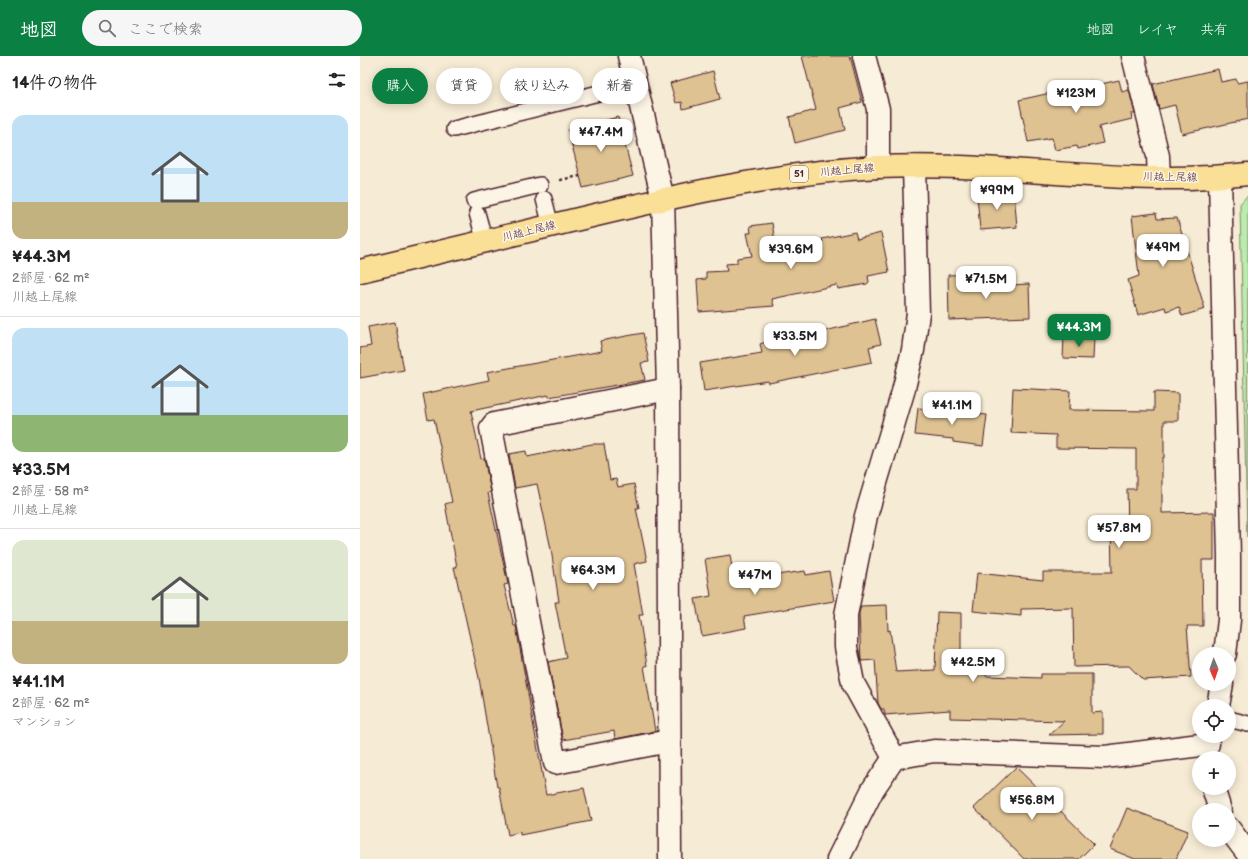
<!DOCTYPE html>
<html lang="ja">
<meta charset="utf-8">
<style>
:root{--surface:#fff;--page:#f6f6f6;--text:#222;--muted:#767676;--line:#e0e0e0;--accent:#0b8043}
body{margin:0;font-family:"Balsamiq Sans","Klee One",sans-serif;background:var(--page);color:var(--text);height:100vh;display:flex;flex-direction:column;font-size:15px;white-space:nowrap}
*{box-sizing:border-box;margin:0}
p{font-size:13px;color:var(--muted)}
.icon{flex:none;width:22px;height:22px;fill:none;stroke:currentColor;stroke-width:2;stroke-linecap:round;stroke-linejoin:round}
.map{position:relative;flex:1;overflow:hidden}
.details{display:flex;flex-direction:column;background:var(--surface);width:360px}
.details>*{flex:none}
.hud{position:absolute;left:12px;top:12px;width:380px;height:36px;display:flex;gap:8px}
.needle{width:26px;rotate:178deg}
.tools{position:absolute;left:832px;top:591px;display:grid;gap:8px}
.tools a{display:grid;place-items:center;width:44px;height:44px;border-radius:50%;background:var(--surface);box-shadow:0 2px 10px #0003;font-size:20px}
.price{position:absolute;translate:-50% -34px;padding:0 9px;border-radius:8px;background:#fff;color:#222;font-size:13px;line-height:26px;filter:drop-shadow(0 1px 2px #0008)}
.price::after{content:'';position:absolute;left:50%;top:24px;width:12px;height:9px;margin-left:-6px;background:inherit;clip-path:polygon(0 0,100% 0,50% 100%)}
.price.on{background:var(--accent);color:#fff}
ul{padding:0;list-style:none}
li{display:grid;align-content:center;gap:8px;height:212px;padding:0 12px}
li+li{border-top:1px solid var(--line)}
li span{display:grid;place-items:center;height:124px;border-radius:12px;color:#555}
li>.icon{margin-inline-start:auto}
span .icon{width:72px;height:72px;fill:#fffc;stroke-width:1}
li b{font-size:17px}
h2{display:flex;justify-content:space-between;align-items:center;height:48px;padding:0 12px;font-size:17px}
.chip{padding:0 14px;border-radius:18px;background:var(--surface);box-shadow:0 2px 10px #0003;font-size:14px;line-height:36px}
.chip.on{background:var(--accent);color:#fff}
header{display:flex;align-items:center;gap:24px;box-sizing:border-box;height:56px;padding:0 20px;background:var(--accent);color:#fff}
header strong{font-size:19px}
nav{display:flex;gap:22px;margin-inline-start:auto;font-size:14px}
.search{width:280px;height:36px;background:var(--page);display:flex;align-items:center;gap:10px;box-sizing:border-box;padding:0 14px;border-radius:22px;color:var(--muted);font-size:15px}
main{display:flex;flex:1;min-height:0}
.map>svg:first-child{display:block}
</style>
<header>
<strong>地図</strong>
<div class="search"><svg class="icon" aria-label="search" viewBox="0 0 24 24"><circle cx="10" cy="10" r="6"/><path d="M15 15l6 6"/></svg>ここで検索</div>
<nav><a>地図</a><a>レイヤ</a><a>共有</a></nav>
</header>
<main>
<section class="details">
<h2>14件の物件<svg class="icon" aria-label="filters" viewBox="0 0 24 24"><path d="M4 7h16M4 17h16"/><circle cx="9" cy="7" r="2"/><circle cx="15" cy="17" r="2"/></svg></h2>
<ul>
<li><span style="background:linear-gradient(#bfe0f5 70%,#c2b280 0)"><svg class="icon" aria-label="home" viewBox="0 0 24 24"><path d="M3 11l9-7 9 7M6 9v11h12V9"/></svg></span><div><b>¥44.3M</b><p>2部屋 · 62 m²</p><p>川越上尾線</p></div></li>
<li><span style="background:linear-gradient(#bfe0f5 70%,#8fb573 0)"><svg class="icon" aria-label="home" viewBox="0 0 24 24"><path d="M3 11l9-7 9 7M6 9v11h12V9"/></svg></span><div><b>¥33.5M</b><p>2部屋 · 58 m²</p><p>川越上尾線</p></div></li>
<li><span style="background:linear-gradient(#dfe7d0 65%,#c2b280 0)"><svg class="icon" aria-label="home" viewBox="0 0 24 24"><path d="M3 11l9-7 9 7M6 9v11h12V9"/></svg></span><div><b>¥41.1M</b><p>2部屋 · 62 m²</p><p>マンション</p></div></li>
</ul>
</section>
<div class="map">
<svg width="888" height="803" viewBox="0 0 888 803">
<rect width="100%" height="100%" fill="#f6ebd4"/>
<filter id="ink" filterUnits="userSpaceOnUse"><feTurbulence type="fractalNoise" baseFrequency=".025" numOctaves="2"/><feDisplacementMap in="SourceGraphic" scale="8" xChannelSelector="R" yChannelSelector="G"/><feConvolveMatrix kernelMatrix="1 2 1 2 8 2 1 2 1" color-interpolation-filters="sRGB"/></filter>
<g filter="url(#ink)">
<!-- green -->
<polygon fill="#b9edad" stroke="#82866c" points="886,141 888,141 887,481 880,148"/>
<!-- building -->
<g fill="#dec292" stroke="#4a1f2b">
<polygon points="442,0 490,0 502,46 480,52 485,74 435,87 429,61 456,54"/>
<polygon points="858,13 861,26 876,23 877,27 888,25 888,63 822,78 815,49 799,53 793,28"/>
<polygon points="353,15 360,43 323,53 322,46 316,47 310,27"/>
<polygon points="759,24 762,36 769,34 775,58 771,58 772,63 739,71 743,87 718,93 717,90 695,94 692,82 668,86 659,44 704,34 703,32 731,25 732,30"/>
<polygon points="258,61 273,120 223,132 208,74"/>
<polygon points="654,136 657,171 620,174 617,139"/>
<polygon points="796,157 797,163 817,162 845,253 822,260 819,251 806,255 805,251 778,259 768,224 779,220 772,160"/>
<polygon points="412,167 417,197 463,186 462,183 495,176 497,183 521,177 529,216 508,220 509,226 507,228 478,233 477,229 412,243 414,250 339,256 337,224 346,223 346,216 367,215 366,208 377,207 377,202 392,200 387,177 391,177 390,170"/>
<polygon points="616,218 617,229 619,231 669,228 670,261 589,264 588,219"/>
<polygon points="515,263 521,288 509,291 512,306 409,327 408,325 344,335 340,307 402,297 400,288 420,281 421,284 444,280"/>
<polygon points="35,266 44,314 0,322 0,292 11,290 8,271"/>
<polygon points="283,277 289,306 281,307 285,324 189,341 188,339 111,355 121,403 124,402 131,436 128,437 148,528 144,529 154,570 156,570 186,739 224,732 231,765 160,779 160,776 148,779 139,731 137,731 119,622 94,511 97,511 85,448 92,446 74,363 68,364 63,338 129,324 127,316 242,295 240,285"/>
<polygon points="704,281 734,281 733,303 703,302"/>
<polygon points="653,332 710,335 709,354 794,355 794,336 818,337 818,365 804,365 804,402 802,402 802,457 854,456 854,504 842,504 843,570 827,570 831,621 783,624 769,610 714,611 713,552 661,553 661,560 613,555 617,517 683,524 683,516 752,516 751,471 768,471 767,433 776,433 776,393 696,392 696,379 651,377"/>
<polygon points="558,352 627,359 623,390 593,386 593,383 555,379"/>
<polygon points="232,388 244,388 250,424 256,423 258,431 274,428 279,452 276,452 287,505 274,508 283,559 279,559 287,610 284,610 295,675 255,683 254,675 203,684 188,606 206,602 195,546 199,546 191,493 177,428 155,432 149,398 166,395 167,401"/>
<polygon points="370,499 374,525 445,515 446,519 469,515 474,545 384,560 386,572 342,580 335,543 351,540 345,503"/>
<polygon points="527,549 528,575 530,574 536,616 575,614 577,556 601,557 601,613 626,614 626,620 681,622 681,618 732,618 732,657 743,656 743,678 689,679 704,665 590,662 590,654 525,659 524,653 521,653 518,647 515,604 501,605 499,557 501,550"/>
<polygon points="656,711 734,788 719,803 664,803 614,752"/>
<polygon points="767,752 828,775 816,803 775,803 750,793"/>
</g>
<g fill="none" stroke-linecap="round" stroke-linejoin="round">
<defs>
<g id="lane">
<polyline points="94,73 275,28"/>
<polyline points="184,143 191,170"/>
<polyline points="114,145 180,129"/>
<polyline points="117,157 125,186"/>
<polyline points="869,663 888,668"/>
</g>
<g id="street">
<polyline points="269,0 303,143 308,333 310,803"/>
<polyline points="504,0 518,53 518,111"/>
<polyline points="860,121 869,501 869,564 865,598"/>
<polyline points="308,333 134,368 131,372 195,707 309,685"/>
<polyline points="858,650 862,628"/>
<polyline points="534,702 493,627 486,591 486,559 506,460 543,336 553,294 558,257 554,111"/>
<polyline points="853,732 860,754"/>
<polyline points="869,773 888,798"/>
<polyline points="478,803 513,733 534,702 574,695 745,701 848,688"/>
</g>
<polyline id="secondary" points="773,0 798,100 799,122"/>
<path id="primary" d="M0 215C68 199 135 183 202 167 306 142 411 117 518 111 641 105 765 132 888 118"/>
</defs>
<!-- lane casing -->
<use href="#lane" stroke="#4a1f2b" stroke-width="18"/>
<!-- street casing -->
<use href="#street" stroke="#4a1f2b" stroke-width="25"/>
<!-- secondary casing -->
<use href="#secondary" stroke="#4a1f2b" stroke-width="25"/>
<!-- primary casing -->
<use href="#primary" stroke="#4a1f2b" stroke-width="25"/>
<!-- path -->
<polyline stroke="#4a1f2b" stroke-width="2.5" stroke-dasharray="3 3" stroke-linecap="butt" points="200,124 220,120"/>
<!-- lane -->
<use href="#lane" stroke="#fcf5e5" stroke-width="15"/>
<!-- street -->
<use href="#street" stroke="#fcf5e5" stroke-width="22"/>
<!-- secondary -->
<use href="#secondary" stroke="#fcf5e5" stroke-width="22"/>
<!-- primary -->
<use href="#primary" stroke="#fadf96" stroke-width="22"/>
</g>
</g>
<g text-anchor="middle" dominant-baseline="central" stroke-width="3" stroke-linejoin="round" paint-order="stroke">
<!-- shield labels -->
<rect fill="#fcf5e5" stroke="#7f5f63" stroke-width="1" x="430" y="110" width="18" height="16" rx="3"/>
<g font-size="10" font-weight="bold" fill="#4a1f2b">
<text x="439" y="118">51</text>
</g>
<!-- street labels -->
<g font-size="11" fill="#4a1f2b" stroke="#fcf5e5">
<text transform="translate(487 114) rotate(-5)">川越上尾線</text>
<text transform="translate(810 121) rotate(1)">川越上尾線</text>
<text transform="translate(169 175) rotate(-14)">川越上尾線</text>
</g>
</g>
</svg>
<div class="tools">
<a><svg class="needle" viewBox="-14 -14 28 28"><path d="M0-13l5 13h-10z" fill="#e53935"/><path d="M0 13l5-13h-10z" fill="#767676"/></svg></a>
<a><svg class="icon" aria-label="locate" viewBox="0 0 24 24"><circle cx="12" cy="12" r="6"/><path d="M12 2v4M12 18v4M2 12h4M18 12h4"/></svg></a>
<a>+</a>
<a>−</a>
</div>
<b class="price" style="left:716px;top:58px">¥123M</b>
<b class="price" style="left:241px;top:97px">¥47.4M</b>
<b class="price" style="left:637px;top:155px">¥99M</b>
<b class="price" style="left:803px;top:212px">¥49M</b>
<b class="price" style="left:431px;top:214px">¥39.6M</b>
<b class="price" style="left:626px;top:244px">¥71.5M</b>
<b class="price on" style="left:719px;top:292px">¥44.3M</b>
<b class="price" style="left:435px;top:301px">¥33.5M</b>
<b class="price" style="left:592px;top:370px">¥41.1M</b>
<b class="price" style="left:759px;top:493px">¥57.8M</b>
<b class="price" style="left:233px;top:535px">¥64.3M</b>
<b class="price" style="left:395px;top:540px">¥47M</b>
<b class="price" style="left:613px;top:627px">¥42.5M</b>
<b class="price" style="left:672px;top:765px">¥56.8M</b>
<div class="hud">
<a class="chip on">購入</a>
<a class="chip">賃貸</a>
<a class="chip">絞り込み</a>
<a class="chip">新着</a>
</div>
</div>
</main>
